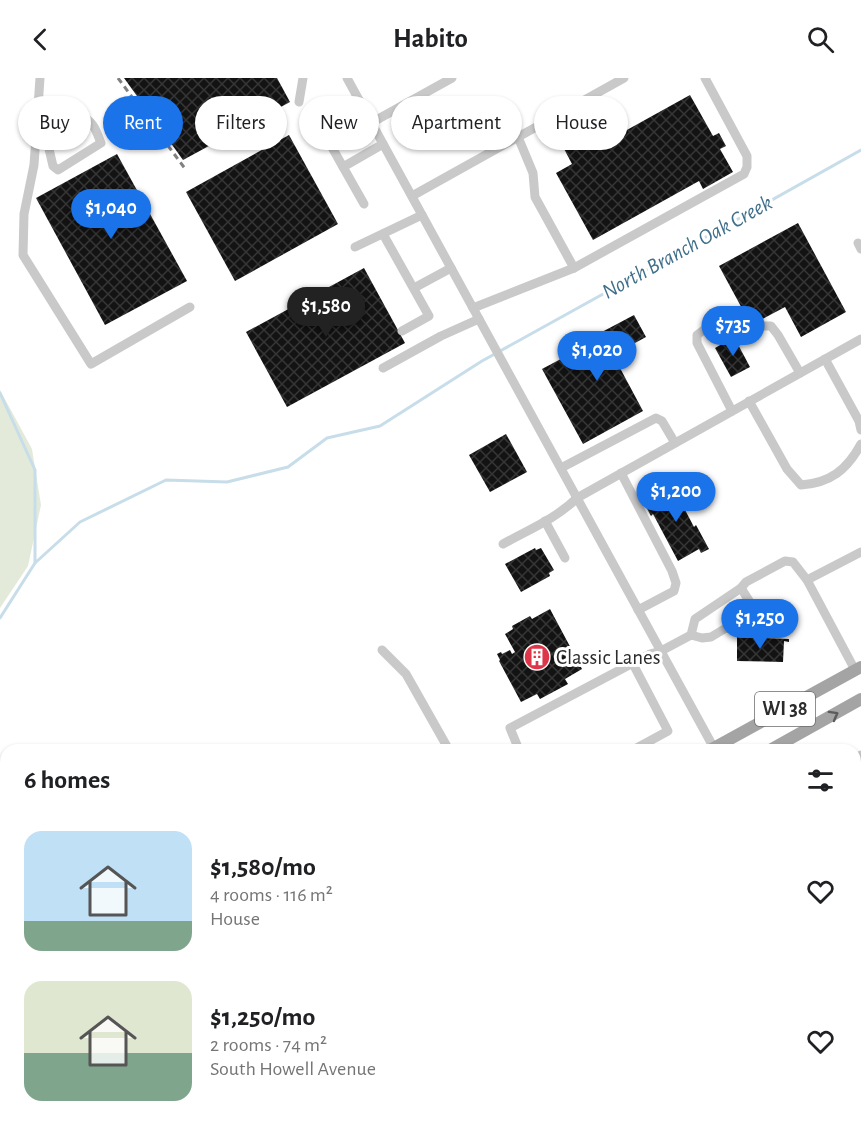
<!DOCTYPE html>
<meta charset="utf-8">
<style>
:root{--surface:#fff;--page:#f2f2f2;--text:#202124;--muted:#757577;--accent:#1a73e8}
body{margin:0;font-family:"Alegreya Sans",sans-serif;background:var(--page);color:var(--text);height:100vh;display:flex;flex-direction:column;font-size:22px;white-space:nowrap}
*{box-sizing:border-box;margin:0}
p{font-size:20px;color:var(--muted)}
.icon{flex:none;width:33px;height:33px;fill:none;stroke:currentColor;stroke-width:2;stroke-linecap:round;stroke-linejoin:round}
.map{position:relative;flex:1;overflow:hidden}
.drawer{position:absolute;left:0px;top:666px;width:861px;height:384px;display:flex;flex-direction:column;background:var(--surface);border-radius:18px 18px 0 0;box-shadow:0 2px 4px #0004}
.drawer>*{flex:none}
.guide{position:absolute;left:18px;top:18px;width:825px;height:54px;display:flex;gap:12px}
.price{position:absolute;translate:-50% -51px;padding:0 14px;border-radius:21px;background:var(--accent);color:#fff;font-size:20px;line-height:39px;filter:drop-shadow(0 2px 3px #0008)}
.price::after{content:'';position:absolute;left:50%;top:36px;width:18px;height:14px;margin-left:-9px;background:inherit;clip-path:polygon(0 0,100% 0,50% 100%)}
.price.current{background:#222;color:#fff}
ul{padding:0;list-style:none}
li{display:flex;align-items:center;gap:18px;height:150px;padding:0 24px}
li span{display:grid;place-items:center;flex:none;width:168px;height:120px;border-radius:18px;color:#555}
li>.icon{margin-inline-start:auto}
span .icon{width:72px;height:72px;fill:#fffc;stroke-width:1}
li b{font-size:26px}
h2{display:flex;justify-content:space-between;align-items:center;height:72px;padding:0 24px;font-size:26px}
.tag{padding:0 21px;border-radius:27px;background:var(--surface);box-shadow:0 2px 4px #0004;font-size:21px;line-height:54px}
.tag.current{background:var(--accent);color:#fff}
header{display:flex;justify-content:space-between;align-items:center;height:78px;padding:0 24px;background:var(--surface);font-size:27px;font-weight:700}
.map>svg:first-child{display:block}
</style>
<header><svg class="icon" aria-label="back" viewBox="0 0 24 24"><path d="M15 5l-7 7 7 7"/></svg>Habito<svg class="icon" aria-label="search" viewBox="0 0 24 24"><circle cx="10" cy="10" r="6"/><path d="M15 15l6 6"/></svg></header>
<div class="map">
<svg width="861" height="1050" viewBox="0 0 861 1050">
<defs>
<pattern id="building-cross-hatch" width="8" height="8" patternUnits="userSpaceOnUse" patternTransform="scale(1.5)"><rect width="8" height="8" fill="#131313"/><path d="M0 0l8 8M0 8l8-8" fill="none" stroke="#363636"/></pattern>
</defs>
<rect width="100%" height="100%" fill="#fff"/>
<!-- green -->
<g fill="#e3eada">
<polygon points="0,312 32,371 41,427 28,488 0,530"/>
<polygon points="346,1044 506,1044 509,1050 352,1050"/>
</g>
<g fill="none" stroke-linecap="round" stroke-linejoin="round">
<!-- stream -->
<g stroke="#c7dde9" stroke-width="3">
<polyline points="0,315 35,392 35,485"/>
<polyline points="0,540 35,485 80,444 166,402 227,404 288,389 327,360 380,348 482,283 688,169 861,72"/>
</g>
</g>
<!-- building -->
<g fill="url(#building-cross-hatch)">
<polygon points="124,0 277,0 290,24 183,82"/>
<polygon points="690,17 713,58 719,55 726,68 720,71 733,94 703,111 699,103 593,162 556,95 572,86 553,50 598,25 616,58"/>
<polygon points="289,57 338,146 235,203 186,114"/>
<polygon points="117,76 187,203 105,247 36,120"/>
<polygon points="798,145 846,234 801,259 785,229 751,247 719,188"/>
<polygon points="364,190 405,265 287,329 246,254"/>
<polygon points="634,237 646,259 613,277 643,333 583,366 542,291 602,259 600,255"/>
<polygon points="734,259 750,289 731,299 715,270"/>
<polygon points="506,356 527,394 490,414 469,377"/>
<polygon points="672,407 694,449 696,447 709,471 701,475 699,471 678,483 653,436 651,438 643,423"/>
<polygon points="535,470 536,472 541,470 554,492 549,495 550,498 521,514 505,486"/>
<polygon points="550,531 582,591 565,601 568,606 540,621 537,616 521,624 499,583 500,582 497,576 501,574 502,576 510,572 512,576 515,574 505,556 513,551 512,548 530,538 532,541"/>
<polygon points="737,559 789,561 789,564 784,563 783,584 737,583"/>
<polygon points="861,697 861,776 855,780 855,700"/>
<polygon points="861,869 861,979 855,982 855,872"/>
</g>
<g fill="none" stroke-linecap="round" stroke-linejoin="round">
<!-- minor -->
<g stroke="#c9c9c9" stroke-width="9">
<polyline points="40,0 34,87 24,136 23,177 91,286 190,229"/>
<polyline points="347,0 715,672"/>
<polyline points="299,24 303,0"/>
<polyline points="371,45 452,0"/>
<polyline points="325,57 364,126"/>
<path d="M36 58H53L86 41C95 46 97 56 101 65L58 92 53 88 46 58"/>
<polyline points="518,59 533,95 535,119 574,190"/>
<polyline points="343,89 383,66"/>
<polyline points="412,118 624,0"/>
<polyline points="383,156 429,238 402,253"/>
<polyline points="858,165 861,171"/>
<polyline points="355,169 422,137"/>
<polyline points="414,210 451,190"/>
<polyline points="473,230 574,190 744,96 747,89 747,78 705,0"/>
<polyline points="825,281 859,343 861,352"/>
<polyline points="383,290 441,258 479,241"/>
<path d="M749 323 787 391 801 407C830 405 847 392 861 366"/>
<path d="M732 333 697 265V257L705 251 726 240C736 242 736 252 743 257L764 248H771L778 257 800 295"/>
<polyline points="561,390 656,340 662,343 675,365"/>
<polyline points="621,395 672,493 676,505 674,513 638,532"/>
<polyline points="545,443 565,480"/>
<path d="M503 466C528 452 557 440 577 420L861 261"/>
<polyline points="691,557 702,560 711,559 751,535 753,529 741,510"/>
<polyline points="382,572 406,596 449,672"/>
<polyline points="633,586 668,653 633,672"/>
<polyline points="855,592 807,502 861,474"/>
<polyline points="519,672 510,650 650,576 661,573 691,557 695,541 741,510 746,504 785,483 793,484 807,502"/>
<polyline points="855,681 861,677"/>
<polyline points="855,825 861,822"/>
<polyline points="0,936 6,947"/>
<polyline points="855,1001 861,997"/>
<polyline points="513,1044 517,1050"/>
<polyline points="713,1044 716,1050"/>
</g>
<!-- major -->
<g stroke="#a4a4a4" stroke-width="12">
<polyline points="710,672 861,589"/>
<polyline points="770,672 861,621"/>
<polyline points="29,1050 40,1044"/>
<polyline points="86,1050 97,1044"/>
</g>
<!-- rail -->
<polyline stroke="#818181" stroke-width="3" stroke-dasharray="6 4.5" stroke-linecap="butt" points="118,0 186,92"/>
</g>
<!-- one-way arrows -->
<defs><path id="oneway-chevron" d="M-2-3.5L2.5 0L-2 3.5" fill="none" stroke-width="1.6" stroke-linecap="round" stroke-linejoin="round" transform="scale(1.5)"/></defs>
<use stroke="#5c5c5c" href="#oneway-chevron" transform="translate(834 637) rotate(-29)"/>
<!-- icons -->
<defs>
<symbol id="building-disc" viewBox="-11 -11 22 22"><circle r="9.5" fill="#dc3648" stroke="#fff"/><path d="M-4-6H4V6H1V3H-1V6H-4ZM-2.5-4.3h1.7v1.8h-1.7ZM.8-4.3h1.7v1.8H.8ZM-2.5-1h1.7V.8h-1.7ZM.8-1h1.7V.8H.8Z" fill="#fff"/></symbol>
</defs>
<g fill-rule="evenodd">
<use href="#building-disc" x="522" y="564" width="30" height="30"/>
</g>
<g text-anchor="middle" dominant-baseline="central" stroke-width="6" stroke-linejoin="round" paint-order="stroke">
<!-- shield labels -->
<rect fill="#fff" stroke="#6b6b6b" stroke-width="1.5" x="755" y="614" width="60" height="34" rx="4.5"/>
<g font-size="20" font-weight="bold" fill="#2c2c2c">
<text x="785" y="631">WI 38</text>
</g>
<!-- poi labels -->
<g font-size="21" fill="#2c2c2c" stroke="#fff" text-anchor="start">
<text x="556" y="579">Classic Lanes</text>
</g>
<!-- water labels -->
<g font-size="22" font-style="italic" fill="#3f6f8a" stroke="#fff">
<text transform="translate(687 169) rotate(-29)">North Branch Oak Creek</text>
</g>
</g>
</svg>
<b class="price" style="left:111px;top:162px">$1,040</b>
<b class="price current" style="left:326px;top:260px">$1,580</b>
<b class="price" style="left:733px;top:279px">$735</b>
<b class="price" style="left:597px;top:304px">$1,020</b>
<b class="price" style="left:676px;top:445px">$1,200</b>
<b class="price" style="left:760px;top:572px">$1,250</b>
<div class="guide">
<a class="tag">Buy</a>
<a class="tag current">Rent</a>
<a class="tag">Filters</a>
<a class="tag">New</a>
<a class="tag">Apartment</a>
<a class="tag">House</a>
</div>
<section class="drawer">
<h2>6 homes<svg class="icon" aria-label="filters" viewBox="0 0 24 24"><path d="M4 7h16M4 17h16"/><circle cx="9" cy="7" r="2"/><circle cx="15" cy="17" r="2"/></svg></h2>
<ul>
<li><span style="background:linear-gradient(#bfe0f5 75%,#7fa58c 0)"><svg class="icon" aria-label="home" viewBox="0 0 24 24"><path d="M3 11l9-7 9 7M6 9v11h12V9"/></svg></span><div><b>$1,580/mo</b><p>4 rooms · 116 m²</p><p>House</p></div><svg class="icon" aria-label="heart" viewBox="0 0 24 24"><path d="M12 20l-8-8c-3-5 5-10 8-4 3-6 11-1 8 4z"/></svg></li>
<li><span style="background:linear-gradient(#dfe7d0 60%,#7fa58c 0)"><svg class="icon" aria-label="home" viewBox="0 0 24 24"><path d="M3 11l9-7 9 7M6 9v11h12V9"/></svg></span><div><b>$1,250/mo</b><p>2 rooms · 74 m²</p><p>South Howell Avenue</p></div><svg class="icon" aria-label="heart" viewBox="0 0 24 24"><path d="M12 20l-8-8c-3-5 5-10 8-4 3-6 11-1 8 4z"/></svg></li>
</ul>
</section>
</div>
